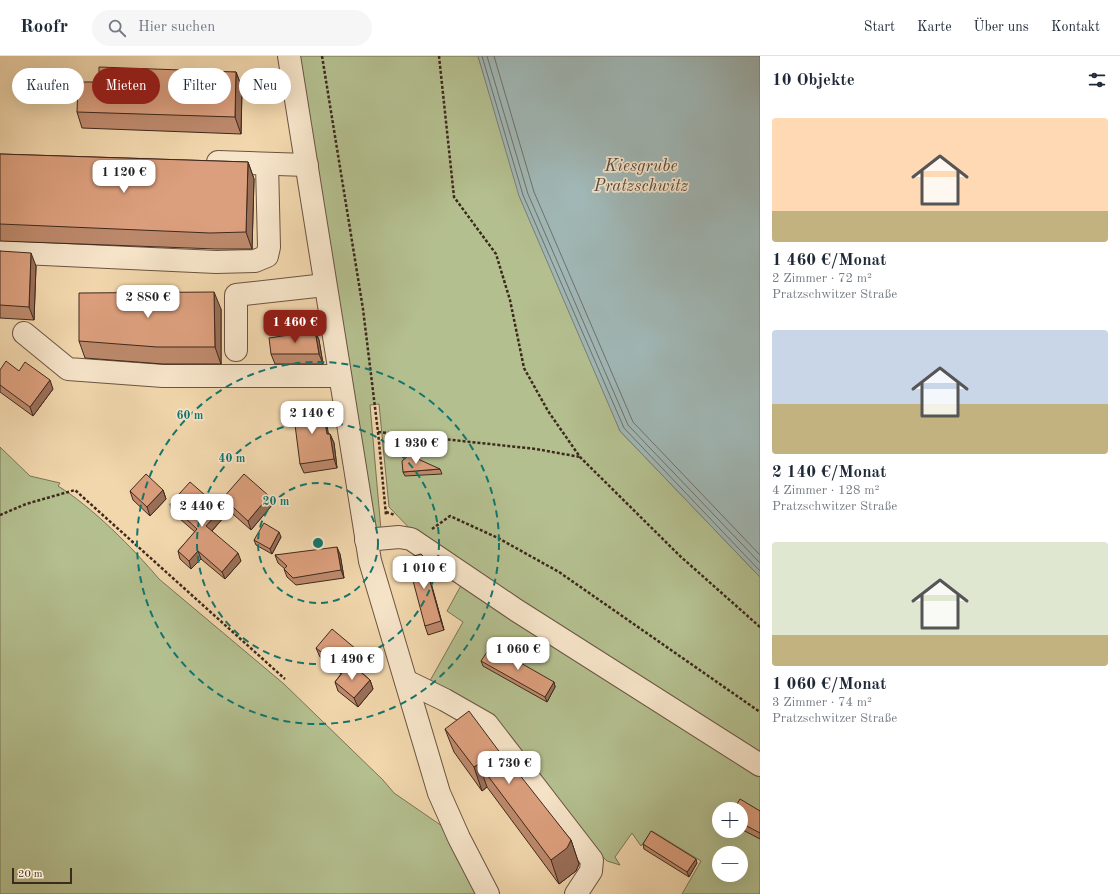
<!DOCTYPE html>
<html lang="de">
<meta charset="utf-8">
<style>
:root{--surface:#fff;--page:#f6f6f7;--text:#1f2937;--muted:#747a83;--line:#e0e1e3;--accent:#8f2418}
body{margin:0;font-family:"Old Standard TT",serif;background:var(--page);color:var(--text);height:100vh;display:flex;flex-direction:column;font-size:15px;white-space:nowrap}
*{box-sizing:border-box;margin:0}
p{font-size:13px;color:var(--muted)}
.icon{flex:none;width:22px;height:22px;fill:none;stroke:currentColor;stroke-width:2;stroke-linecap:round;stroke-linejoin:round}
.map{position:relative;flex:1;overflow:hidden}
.details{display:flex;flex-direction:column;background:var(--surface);width:360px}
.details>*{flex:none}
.hud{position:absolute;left:12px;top:12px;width:380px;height:36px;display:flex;gap:8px}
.buttons{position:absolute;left:712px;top:746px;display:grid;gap:8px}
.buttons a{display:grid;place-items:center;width:36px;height:36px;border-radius:50%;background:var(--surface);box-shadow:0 4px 16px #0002;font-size:20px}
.scale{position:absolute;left:12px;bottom:10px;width:60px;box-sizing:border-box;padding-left:4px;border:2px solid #3e291d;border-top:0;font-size:11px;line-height:14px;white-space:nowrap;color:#3e291d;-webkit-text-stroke:3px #f7e5ca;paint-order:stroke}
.price{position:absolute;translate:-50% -34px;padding:0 9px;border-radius:8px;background:#fff;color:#222;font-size:13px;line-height:26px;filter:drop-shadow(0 1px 2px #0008)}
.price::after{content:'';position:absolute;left:50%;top:24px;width:12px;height:9px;margin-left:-6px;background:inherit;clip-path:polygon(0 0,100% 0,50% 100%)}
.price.on{background:var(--accent);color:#fff}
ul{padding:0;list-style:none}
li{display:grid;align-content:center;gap:8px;height:212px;padding:0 12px}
li span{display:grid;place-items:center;height:124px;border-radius:4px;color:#555}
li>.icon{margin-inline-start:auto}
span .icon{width:72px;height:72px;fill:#fffc;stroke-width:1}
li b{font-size:17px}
h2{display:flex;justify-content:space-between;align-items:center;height:48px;padding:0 12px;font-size:17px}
.chip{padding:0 14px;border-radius:18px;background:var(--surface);box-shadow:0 4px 16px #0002;font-size:14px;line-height:36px}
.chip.on{background:var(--accent);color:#fff}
header{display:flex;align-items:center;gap:24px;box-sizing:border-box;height:56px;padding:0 20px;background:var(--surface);border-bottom:1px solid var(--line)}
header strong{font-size:19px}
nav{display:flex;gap:22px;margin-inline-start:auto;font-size:14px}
.search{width:280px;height:36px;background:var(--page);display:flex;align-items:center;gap:10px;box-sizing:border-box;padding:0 14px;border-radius:22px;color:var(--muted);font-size:15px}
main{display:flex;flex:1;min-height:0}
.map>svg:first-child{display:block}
</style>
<header>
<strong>Roofr</strong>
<div class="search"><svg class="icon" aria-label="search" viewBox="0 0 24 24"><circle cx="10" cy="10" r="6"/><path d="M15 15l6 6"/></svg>Hier suchen</div>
<nav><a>Start</a><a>Karte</a><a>Über uns</a><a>Kontakt</a></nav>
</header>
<main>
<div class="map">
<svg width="760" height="838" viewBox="0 0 760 838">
<rect width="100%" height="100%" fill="#f2d7ad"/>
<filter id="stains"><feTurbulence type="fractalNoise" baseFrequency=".005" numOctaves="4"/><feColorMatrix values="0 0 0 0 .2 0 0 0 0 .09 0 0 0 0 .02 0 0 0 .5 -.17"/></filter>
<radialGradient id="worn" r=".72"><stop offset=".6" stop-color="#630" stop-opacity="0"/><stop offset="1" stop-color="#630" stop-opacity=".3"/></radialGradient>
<!-- green -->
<g fill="#b4bf8f" stroke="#797456" fill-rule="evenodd">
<polygon points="298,0 478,0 491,42 620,375 760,521 760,703 418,481 389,451 379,348 370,349 381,474 374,475"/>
<path d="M0 391 30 420 60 427 58 430C92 451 133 492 159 523L284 628 383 724 394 737 442 770 482 838H0Z"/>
<path d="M464 524 760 714V838H682L701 805 652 775 641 790 632 777 615 801 620 809 607 805 427 630 463 566 447 555ZM719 753H741V775H719ZM719 797H741V819H719Z"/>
</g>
<!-- water -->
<polygon fill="#a0b7b5" stroke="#797e78" points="478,0 760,0 760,521 620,375 519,140"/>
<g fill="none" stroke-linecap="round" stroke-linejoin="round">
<!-- shore -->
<g stroke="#6f7069" stroke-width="1">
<polyline points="482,0 523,139 624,372 760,515"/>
<polyline points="487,0 528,138 628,369 760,507"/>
<polyline points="494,0 534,136 633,366 760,499"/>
</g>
<defs>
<g id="minor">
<polyline points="289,0 370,505 439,737 459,782 488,838"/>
<polyline points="218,106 307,109"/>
<polyline points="0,196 216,206 255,205 267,200 269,191 267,108"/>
<polyline points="24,277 68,313 163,320 340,320"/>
<polyline points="236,294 236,239 325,229"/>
<polyline points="366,484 399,481 411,483 516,554 760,709"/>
<polyline points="406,625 445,644 487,668 592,804 591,815 576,838"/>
</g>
</defs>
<!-- minor casing -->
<use href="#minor" stroke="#6b5441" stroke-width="24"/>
<!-- path -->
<g stroke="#3e291d" stroke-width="2.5" stroke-dasharray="3 2" stroke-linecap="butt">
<polyline points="322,0 363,253 378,376 386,459"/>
<polyline points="439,0 454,141 496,198 510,244 524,312 548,355 580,401 680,500 760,571"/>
<polyline points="378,376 536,393 580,401"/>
<polyline points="386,456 395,459"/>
<polyline points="0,459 26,448 75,434 285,623"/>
<polyline points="432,473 450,460 498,482 559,516 760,656"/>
</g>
<!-- minor -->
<use href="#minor" stroke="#f7e5ca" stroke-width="22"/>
</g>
<!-- wall -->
<g fill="#bd896c" stroke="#3e291d">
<polygon points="236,16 242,32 241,78 82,72 77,56 99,26"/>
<polygon points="0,98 248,106 254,123 252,193 216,193 0,185"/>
<polygon points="0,195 36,210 34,264 0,262"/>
<polygon points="221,253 221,308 163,308 85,302 79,285"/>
<polygon points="315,275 319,284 323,308 275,308 271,298"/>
<polygon points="0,314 19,315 53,333 33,360 0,336"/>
<polygon points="322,349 325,358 328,378 330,378 334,387 337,412 304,417 300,408"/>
<polygon points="440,413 442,418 405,420 403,416"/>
<polygon points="163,434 166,443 150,460 133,444 130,435"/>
<polygon points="269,440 272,449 251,474 226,452 223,442"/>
<polygon points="170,448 221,453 224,461 212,475 241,505 225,523 201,503 191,513 180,503 178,495 195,476 172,456"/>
<polygon points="281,481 272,498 256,489 254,484"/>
<polygon points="340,498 344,522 296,529 287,521 284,513 285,513 278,507 275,499"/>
<polygon points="423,500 426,509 444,574 428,579 425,570"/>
<polygon points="316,592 356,593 359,602 353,609 370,624 373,633 358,651 338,635 335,626 341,618 320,601"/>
<polygon points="481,605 554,626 555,631 547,646 483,610"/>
<polygon points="445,673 513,714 571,784 579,808 576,815 559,828 487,731 482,735 454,696"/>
<polygon points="741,753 760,755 760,783 741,773"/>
<polygon points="643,788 697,807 689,821 644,793"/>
</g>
<!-- shaded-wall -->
<g fill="#9a6f58" stroke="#3e291d">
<polygon points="236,16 242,32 241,78 235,61"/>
<polygon points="248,106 254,123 252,193 246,176"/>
<polygon points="31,197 36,210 34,264 29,251"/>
<polygon points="214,236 221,253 221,308 215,291"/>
<polygon points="315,275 319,284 323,308 319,298"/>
<polygon points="50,324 53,333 33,360 30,351"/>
<polygon points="322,349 325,358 330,387 327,378"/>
<polygon points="330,378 334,387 337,412 334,403"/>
<polygon points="163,434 166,443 150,460 147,451"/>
<polygon points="269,440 272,449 251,474 248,465"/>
<polygon points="221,453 224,461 209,478 206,470"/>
<polygon points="279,476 281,481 272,498 270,493"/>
<polygon points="337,491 340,498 344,522 341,514"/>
<polygon points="198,495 201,503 191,513 189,505"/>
<polygon points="238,497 241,505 225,523 222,516"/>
<polygon points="423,500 426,509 444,574 441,565"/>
<polygon points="356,593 359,602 344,620 340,611"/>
<polygon points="370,624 373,633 358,651 354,642"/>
<polygon points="554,626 555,631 547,646 545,641"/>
<polygon points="479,708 487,731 482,735 474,711"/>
<polygon points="571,784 579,808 576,815 559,828 551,804"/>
<polygon points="696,803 697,807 689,821 687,816"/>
</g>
<!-- building -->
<g fill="#dc9f7d" stroke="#3e291d">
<polygon points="99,11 236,16 235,61 77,56 78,26 99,26"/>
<polygon points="0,98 248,106 246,176 210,177 0,168"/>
<polygon points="0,195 31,197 29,251 0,249"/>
<polygon points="214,236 215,291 157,291 79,285 79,237"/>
<polygon points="315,275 319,298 271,298 269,282"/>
<polygon points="6,305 19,315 25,306 50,324 30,351 0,329 0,314"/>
<polygon points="322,349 327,378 330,378 334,403 300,408 293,353"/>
<polygon points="409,399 440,413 403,416 402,405"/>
<polygon points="146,418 163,434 147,451 130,435"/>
<polygon points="244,418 269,440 248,465 223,442"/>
<polygon points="190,426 221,453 206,470 238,497 222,516 198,495 189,505 178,495 197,473 170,448"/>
<polygon points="264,467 279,476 270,493 254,484"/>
<polygon points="337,491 341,514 293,522 284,513 287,510 275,499"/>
<polygon points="421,498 423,500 441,565 425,570 407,502"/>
<polygon points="332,573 356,593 340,611 316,592"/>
<polygon points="491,590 554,626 545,641 481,605"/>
<polygon points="350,607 370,624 354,642 335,626"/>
<polygon points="469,655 513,714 515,713 571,784 567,792 551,804 479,708 474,711 445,673"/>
<polygon points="740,743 760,755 760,777 741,767 741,753 734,753"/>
<polygon points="651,775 696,803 687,816 643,788"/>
</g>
<!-- distance rings -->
<g fill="none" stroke="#0f766e" stroke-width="2" stroke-dasharray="7 5">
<circle cx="318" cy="487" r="60"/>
<circle cx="318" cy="487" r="121"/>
<circle cx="318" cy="487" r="181"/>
</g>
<g text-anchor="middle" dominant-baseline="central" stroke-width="3.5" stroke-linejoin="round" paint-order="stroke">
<!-- water labels -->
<g font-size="17" font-style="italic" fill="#564c43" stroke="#f7e5ca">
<text x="641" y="110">Kiesgrube<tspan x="641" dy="20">Pratzschwitz</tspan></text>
</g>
</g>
<circle cx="318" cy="487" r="6" fill="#0f766e" stroke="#f7e5ca" stroke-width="2"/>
<g font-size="12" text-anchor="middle" font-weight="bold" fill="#0f766e" stroke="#f7e5ca" stroke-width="3.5" stroke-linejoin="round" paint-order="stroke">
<text x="190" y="363">60 m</text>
<text x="232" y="406">40 m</text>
<text x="276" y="449">20 m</text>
</g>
<rect width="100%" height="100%" filter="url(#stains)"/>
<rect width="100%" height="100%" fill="url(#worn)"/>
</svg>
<div class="buttons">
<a>+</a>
<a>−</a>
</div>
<div class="scale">20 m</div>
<b class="price" style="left:124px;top:138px">1 120 €</b>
<b class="price" style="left:148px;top:263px">2 880 €</b>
<b class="price on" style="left:295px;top:288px">1 460 €</b>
<b class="price" style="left:312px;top:379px">2 140 €</b>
<b class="price" style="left:416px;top:409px">1 930 €</b>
<b class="price" style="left:202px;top:472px">2 440 €</b>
<b class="price" style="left:424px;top:534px">1 010 €</b>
<b class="price" style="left:518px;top:615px">1 060 €</b>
<b class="price" style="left:352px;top:625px">1 490 €</b>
<b class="price" style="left:509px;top:729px">1 730 €</b>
<div class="hud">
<a class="chip">Kaufen</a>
<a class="chip on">Mieten</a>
<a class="chip">Filter</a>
<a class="chip">Neu</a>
</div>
</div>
<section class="details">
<h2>10 Objekte<svg class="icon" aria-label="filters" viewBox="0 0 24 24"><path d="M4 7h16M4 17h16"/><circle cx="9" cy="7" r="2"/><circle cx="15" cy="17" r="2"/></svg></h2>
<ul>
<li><span style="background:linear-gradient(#ffd9b3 75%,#c2b280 0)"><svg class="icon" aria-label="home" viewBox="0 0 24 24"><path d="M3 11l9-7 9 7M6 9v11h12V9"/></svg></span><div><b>1 460 €/Monat</b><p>2 Zimmer · 72 m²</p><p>Pratzschwitzer Straße</p></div></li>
<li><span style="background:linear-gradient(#c9d6e8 60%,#c2b280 0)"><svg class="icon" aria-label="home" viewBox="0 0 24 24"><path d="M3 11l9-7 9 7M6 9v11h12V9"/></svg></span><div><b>2 140 €/Monat</b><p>4 Zimmer · 128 m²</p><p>Pratzschwitzer Straße</p></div></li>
<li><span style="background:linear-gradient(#dfe7d0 75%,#c2b280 0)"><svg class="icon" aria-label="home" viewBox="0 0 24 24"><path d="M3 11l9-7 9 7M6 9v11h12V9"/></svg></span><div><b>1 060 €/Monat</b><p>3 Zimmer · 74 m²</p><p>Pratzschwitzer Straße</p></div></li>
</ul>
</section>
</main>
